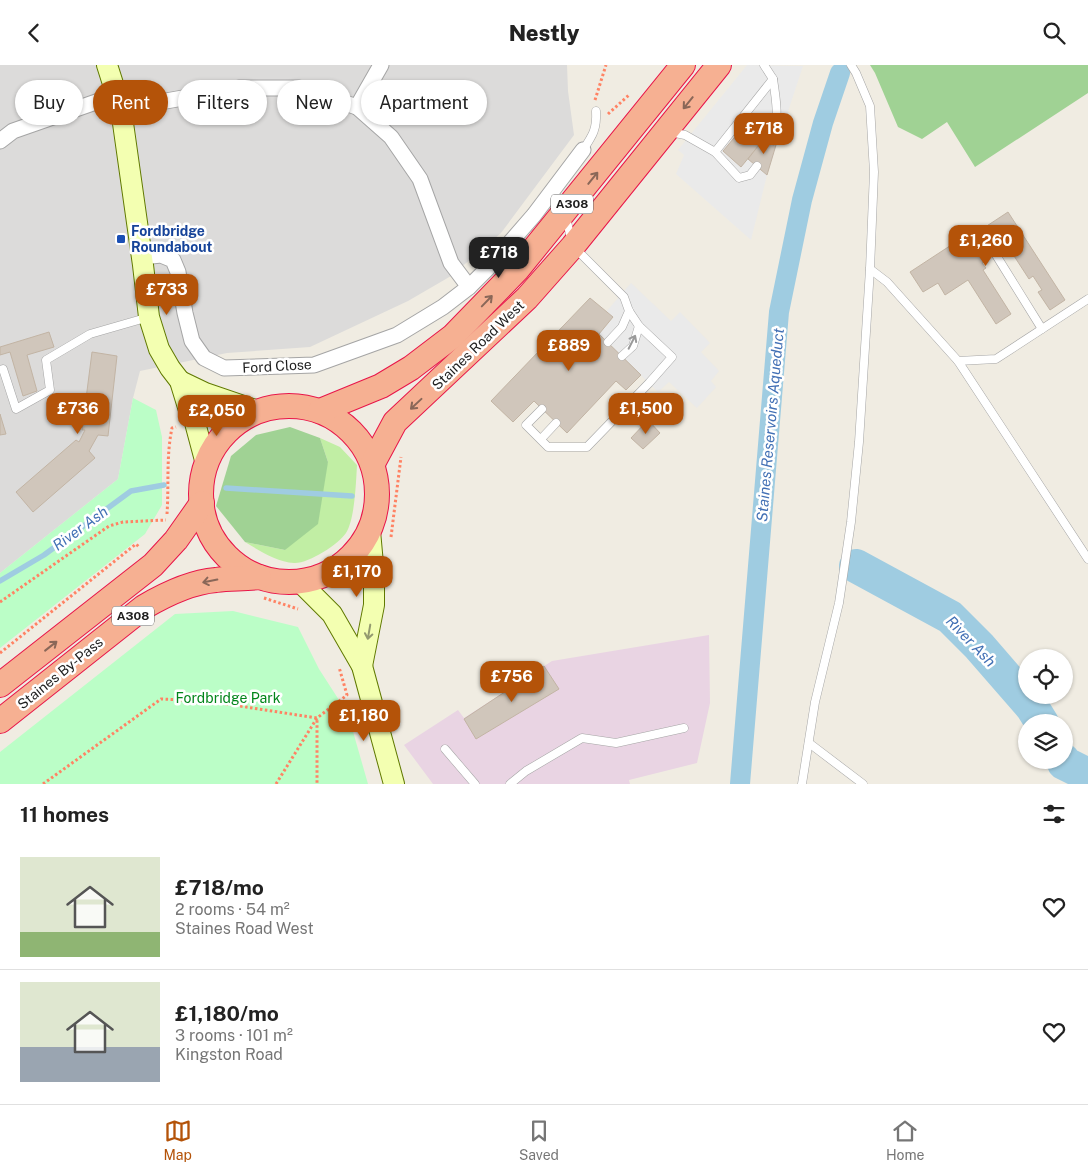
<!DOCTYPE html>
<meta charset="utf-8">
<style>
:root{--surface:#fff;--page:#f6f6f6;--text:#222;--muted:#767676;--line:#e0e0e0;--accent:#b45309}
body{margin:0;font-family:"Public Sans",sans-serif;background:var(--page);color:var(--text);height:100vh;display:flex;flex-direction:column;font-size:19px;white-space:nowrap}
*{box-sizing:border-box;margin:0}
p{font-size:16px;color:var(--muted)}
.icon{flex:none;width:28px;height:28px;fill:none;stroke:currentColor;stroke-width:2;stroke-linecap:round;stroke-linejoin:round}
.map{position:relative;height:719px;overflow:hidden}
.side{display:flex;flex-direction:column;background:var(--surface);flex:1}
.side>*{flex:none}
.guide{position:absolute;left:15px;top:15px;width:500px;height:45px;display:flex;gap:10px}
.tools{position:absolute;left:1018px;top:584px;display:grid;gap:10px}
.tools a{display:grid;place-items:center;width:55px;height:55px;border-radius:50%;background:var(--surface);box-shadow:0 1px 4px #0004;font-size:25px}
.price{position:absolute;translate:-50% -42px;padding:0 11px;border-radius:10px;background:var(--accent);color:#fff;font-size:16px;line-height:32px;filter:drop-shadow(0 1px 2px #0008)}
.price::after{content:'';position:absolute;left:50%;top:30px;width:15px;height:11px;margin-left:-8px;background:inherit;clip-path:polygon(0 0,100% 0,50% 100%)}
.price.active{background:#222;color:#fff}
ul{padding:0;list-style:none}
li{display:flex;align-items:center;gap:15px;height:125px;padding:0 20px}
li+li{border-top:1px solid var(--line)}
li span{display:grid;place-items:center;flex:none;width:140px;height:100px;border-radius:0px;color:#555}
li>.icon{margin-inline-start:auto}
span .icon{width:60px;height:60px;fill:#fffc;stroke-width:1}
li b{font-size:21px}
h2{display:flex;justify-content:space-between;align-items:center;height:60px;padding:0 20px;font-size:21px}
.pill{padding:0 18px;border-radius:22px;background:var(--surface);box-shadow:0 1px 4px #0004;font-size:18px;line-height:45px}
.pill.active{background:var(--accent);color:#fff}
header{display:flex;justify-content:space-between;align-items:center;height:65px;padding:0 20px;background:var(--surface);font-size:22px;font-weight:800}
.tab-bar{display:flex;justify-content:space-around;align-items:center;height:70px;border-top:1px solid var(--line);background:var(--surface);font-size:14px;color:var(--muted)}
.tab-bar a{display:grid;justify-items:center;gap:2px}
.tab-bar .active{color:var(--accent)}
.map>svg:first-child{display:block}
</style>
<header><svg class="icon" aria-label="back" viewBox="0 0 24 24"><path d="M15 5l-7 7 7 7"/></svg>Nestly<svg class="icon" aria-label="search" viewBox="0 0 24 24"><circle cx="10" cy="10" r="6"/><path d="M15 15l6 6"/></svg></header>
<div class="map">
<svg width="1088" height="719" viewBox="0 0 1088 719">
<rect width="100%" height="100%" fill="#f0ece2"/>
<!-- residential -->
<polygon fill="#dcdbda" points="0,0 567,0 568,26 574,70 501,168 451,211 408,236 310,282 227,288 140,306 133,333 118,414 0,508"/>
<!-- industrial -->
<polygon fill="#e9d4e3" points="709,570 710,638 697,698 629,715 630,719 433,719 404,680 458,645 464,653 552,596"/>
<!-- grass -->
<path fill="#c1eea4" d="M320 373 340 382 357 400C356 416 355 454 346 468 339 479 308 499 294 498 277 497 260 486 245 477L285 485 328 397Z"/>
<!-- forest -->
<g fill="#a0d294">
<polygon points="870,0 1088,0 1088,28 975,102 947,57 922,74 898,62 875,8"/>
<polygon points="290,362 320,373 328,397 318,459 285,485 245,477 216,441 231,391 256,370"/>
</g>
<!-- park -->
<g fill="#bbfec7">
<polygon points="133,333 156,345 162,372 162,440 145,469 0,583 0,508 118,414"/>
<polygon points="233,546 298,562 319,604 348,649 368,719 0,719 0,687 175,549"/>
</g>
<!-- parking -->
<g fill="#eaeaea">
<polygon points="747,0 803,1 767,110 751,175 676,109 684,90 678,85"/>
<polygon points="631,218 671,256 680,247 710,278 701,287 719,306 711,316 716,322 697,343 669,317 658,327 599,269 613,253 606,247"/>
</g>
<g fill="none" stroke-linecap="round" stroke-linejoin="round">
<!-- stream -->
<g stroke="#9fcce1" stroke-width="5.5">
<polyline points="226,423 352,431"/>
<polyline points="0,516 44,490 131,426 164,420"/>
</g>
<!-- canal -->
<polyline stroke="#9fcce1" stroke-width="20" points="740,719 779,247 802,135 823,58 840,8"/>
<!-- river -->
<g stroke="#9fcce1" stroke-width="34">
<polyline points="856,501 950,552 979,581 1032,642 1042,658"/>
<polyline points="1063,695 1064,698 1088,710"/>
</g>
</g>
<!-- building -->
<g fill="#d0c6bb" stroke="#c2b4a4">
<polygon points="750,54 763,66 760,71 764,74 741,102 723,86"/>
<polygon points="766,71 776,80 767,110 748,94"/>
<polygon points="1008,147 1065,235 1050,245 1038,227 1042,225 1033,211 1029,214 1003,174 983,186 988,194 982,198 986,203 983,205 1011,249 996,259 968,215 945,230 938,218 923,227 910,207 965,171 967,174"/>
<polygon points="590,233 613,252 599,269 641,310 626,325 616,316 567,368 534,336 513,357 491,336"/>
<polygon points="49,267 54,282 27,290 37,326 23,331 10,287 0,290 0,282"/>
<polygon points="92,287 117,291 108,371 98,370 89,386 95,393 33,447 16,427 76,375 79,377 85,365 82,365"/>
<polygon points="0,349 6,369 0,370"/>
<polygon points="648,355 660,368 643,384 631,373"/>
<polygon points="544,601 559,624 476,674 464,654"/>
</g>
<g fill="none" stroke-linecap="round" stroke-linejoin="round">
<defs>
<g id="service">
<polyline points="670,67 685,70 715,87 773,14 764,0"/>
<path d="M772 76C780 58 776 33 773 14"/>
<path d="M583 85C593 70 597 64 596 46"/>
<polyline points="715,87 739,113 750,110 757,101"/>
<polyline points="996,190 1042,264"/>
<polyline points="870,204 887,217 958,296 996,294 1088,234"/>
<polyline points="608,277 622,262 629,246"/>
<polyline points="622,291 633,281 639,261"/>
<polyline points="958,296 1088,494"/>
<polyline points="3,304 16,344 50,325 46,295 90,269 149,252"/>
<polyline points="542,344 526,360 548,382 587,382 649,318 672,292 639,261 629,246 624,232 573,181 566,153"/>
<polyline points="541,374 556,358"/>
<polyline points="809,678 863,719"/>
<polyline points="445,684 475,719"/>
<polyline points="510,719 526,706 582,673 616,678 684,663"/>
<polyline points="802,719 815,637 839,538 851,457 859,377 870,204 874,107 870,41 856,8 851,0"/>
</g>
<g id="minor">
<polyline points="357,42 381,0"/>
<polyline points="121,44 239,23 299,23 357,42 391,72 420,114 451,198 469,222"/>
<polyline points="0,76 13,66 116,30"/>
<polyline points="142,192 161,190 173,195 178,207 185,248 192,276 204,293 224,303 314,300 397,270 443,242 469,222 487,204 534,150 583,85"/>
</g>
<g id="secondary">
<polyline points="107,0 121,44 143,200 149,252 159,284 170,303 180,316 188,342 194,354 206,399"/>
<polyline points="180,316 205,328 258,346"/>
<polyline points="300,517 332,549 362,601 394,719"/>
<polyline points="362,601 374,540 374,510 370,466"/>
</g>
<g id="trunk">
<circle cx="289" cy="429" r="88"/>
<polyline points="320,346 381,321 411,303 453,271 517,205 683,0"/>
<polyline points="373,398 395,357 527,233 573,181 719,0"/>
<polyline points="0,620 153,500 176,475 202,438"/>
<path d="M0 656 144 542C166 529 191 517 216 515 230 513 245 514 259 512"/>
</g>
</defs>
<!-- service casing -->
<use href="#service" stroke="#a5a5a5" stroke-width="9"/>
<!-- minor casing -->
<use href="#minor" stroke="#a5a5a5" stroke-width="17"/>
<!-- secondary casing -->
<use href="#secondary" stroke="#607900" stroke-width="22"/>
<!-- trunk casing -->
<use href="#trunk" stroke="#e81549" stroke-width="26"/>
<!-- path -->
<g stroke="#ff8364" stroke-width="3" stroke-dasharray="2.5 2.5" stroke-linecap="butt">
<polyline points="595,35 606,0"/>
<polyline points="608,49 629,30"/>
<path d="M167 449C169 421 166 391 172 363L176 362"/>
<polyline points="391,472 401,392"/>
<polyline points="264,533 298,544"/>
<polyline points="0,537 109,461 123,457 166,455"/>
<polyline points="0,588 136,479 140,483"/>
<polyline points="43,719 161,634 207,636 317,653 317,719"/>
<polyline points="276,719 317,653 347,630 339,602"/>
</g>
<!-- service -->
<use href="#service" stroke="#fff" stroke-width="8"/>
<!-- minor -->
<use href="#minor" stroke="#fff" stroke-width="15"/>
<!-- secondary -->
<use href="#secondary" stroke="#f3ffb1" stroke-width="20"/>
<!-- trunk -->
<use href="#trunk" stroke="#f6b092" stroke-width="24"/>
</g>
<!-- one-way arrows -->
<defs><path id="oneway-shaft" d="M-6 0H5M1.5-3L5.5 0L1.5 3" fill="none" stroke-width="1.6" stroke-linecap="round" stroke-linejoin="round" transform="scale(1.25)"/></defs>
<g stroke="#8a6758">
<use href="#oneway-shaft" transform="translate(688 38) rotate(129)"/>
<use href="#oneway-shaft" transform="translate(593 113) rotate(-51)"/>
<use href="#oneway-shaft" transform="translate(487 236) rotate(-46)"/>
<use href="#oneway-shaft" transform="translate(416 339) rotate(137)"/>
<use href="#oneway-shaft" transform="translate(210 516) rotate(169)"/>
<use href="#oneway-shaft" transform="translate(51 581) rotate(-38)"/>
</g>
<use stroke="#9a9a9a" href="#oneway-shaft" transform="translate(632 277) rotate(-63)"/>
<use stroke="#939a6f" href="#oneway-shaft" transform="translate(369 567) rotate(100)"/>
<!-- markers -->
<rect fill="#1a4fb4" stroke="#fff" stroke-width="2" x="116" y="169" width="10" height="10" rx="2.5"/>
<g text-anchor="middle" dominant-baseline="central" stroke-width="5" stroke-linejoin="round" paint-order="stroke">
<!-- shield labels -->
<g fill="#fff" stroke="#626262" stroke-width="1">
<rect x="551" y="129.5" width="42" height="19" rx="4"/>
<rect x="112" y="541.5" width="42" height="19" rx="4"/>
</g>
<g font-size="12" font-weight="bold" fill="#1e1e1e">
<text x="572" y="139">A308</text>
<text x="133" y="551">A308</text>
</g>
<!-- transit labels -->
<g font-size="14" font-weight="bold" fill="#164399" stroke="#fff" text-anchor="start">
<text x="131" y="166">Fordbridge<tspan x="131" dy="16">Roundabout</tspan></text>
</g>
<!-- street labels -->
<g font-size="14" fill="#1e1e1e" stroke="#fff">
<text transform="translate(478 280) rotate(-44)">Staines Road West</text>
<text transform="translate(277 301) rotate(-3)">Ford Close</text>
<text transform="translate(60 608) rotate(-39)">Staines By-Pass</text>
</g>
<!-- park labels -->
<g font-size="14" fill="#02851a" stroke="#fff">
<text x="228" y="633">Fordbridge Park</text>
</g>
<!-- water labels -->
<g font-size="15" font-style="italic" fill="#4270b5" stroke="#fff">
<text transform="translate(770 360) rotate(-85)">Staines Reservoirs Aqueduct</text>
<text transform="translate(80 463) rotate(-36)">River Ash</text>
<text transform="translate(971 576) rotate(46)">River Ash</text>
</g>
</g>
</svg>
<div class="tools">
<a><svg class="icon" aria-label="locate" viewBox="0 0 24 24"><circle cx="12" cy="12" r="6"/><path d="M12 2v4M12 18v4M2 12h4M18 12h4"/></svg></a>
<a><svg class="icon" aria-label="layers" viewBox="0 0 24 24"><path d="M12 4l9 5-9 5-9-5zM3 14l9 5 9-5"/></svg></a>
</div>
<b class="price" style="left:764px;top:90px">£718</b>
<b class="price" style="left:986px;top:202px">£1,260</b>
<b class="price active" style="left:499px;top:214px">£718</b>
<b class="price" style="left:167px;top:251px">£733</b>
<b class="price" style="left:569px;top:307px">£889</b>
<b class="price" style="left:78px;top:370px">£736</b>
<b class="price" style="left:646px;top:370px">£1,500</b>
<b class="price" style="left:217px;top:372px">£2,050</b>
<b class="price" style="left:357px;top:533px">£1,170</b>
<b class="price" style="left:512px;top:638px">£756</b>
<b class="price" style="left:364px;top:677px">£1,180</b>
<div class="guide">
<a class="pill">Buy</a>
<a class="pill active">Rent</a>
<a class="pill">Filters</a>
<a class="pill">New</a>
<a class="pill">Apartment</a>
</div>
</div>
<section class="side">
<h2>11 homes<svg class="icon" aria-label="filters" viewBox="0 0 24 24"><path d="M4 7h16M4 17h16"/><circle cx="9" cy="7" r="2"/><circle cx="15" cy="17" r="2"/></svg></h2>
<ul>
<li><span style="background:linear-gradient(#dfe7d0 75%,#8fb573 0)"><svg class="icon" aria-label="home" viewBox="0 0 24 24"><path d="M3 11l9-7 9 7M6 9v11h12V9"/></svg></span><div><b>£718/mo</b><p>2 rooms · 54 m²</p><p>Staines Road West</p></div><svg class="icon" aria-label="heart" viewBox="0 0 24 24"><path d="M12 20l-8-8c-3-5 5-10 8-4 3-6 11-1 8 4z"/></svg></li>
<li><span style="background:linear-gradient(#dfe7d0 65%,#9aa5b1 0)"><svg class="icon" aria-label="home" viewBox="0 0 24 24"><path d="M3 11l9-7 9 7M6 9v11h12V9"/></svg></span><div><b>£1,180/mo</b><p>3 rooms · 101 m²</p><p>Kingston Road</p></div><svg class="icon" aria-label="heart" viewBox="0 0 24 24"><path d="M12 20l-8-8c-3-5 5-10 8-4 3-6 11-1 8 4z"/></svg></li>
</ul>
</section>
<nav class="tab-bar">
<a class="active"><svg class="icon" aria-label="map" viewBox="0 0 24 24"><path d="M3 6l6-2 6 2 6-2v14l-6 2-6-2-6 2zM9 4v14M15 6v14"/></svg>Map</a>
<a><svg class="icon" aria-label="saved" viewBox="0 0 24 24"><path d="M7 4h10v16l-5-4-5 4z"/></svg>Saved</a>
<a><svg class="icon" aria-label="home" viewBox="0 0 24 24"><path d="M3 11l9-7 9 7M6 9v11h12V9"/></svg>Home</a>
</nav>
